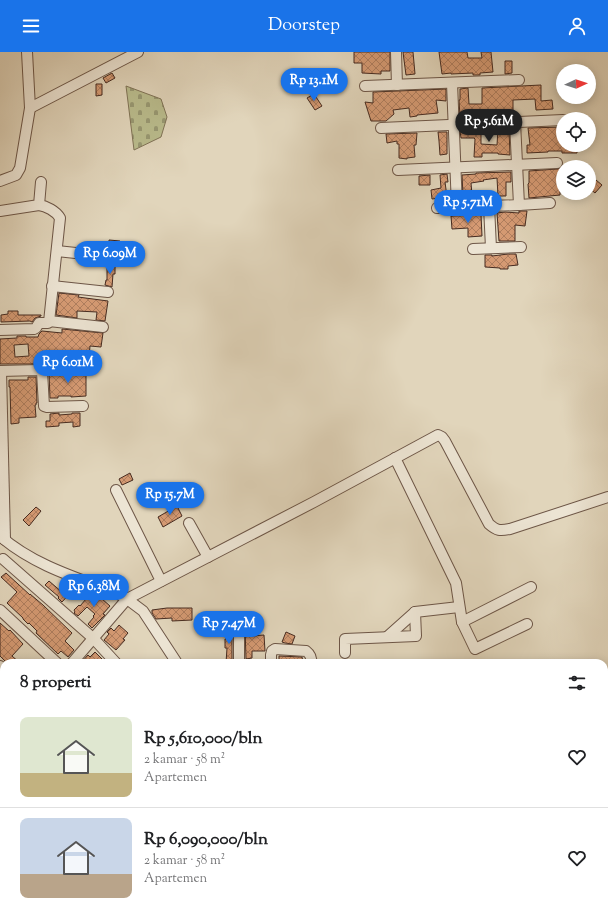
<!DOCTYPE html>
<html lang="id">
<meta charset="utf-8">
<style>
:root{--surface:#fff;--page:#f2f2f2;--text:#202124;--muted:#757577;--line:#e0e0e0;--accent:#1a73e8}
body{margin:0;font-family:"Sorts Mill Goudy",serif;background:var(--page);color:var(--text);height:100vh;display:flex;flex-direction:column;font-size:15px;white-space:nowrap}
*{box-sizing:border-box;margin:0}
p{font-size:13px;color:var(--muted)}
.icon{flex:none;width:22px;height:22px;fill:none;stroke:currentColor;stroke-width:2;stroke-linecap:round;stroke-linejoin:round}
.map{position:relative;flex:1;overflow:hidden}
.sheet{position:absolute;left:0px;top:607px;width:608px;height:256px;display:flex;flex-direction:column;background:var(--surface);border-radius:12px 12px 0 0;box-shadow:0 2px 10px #0003}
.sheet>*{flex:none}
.needle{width:26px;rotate:87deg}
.controls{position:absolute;left:556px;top:12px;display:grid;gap:8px}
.controls a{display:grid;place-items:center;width:40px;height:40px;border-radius:50%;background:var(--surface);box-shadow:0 2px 10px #0003;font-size:20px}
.price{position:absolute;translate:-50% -34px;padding:0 9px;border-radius:14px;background:var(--accent);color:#fff;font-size:13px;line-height:26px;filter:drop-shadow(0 1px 2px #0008)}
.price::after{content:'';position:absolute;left:50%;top:24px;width:12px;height:9px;margin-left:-6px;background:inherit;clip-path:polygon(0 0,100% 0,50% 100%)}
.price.on{background:#222;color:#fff}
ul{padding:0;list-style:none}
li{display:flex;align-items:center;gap:12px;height:100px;padding:0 20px}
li+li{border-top:1px solid var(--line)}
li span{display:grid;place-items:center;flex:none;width:112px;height:80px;border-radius:8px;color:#555}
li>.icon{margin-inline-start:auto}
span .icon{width:48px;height:48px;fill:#fffc;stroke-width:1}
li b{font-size:17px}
h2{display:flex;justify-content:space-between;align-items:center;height:48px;padding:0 20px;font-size:17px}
header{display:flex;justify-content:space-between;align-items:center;height:52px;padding:0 20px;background:var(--accent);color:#fff;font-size:18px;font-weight:600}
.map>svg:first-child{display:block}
</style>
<header><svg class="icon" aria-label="menu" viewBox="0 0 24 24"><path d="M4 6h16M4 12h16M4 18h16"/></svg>Doorstep<svg class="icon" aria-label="person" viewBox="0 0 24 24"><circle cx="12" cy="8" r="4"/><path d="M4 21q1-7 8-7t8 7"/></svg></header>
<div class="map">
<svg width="608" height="863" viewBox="0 0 608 863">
<defs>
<pattern id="cemetery-stones" width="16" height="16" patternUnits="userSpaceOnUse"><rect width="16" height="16" fill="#b9bb8c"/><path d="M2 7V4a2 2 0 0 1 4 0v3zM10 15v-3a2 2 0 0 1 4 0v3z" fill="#989872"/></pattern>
<pattern id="building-cross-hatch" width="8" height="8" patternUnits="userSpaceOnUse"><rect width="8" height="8" fill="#d59a73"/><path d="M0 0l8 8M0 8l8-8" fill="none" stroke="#af7e5e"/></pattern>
</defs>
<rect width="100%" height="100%" fill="#e1d5bb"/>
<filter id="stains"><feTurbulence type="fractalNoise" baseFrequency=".005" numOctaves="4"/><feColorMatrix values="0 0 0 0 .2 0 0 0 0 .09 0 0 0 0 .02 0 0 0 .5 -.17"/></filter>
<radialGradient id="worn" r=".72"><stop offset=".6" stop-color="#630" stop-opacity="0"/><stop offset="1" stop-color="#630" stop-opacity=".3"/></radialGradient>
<!-- cemetery -->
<polygon fill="url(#cemetery-stones)" stroke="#807356" points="126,34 161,47 167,65 161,85 134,98"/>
<!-- building -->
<g fill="url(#building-cross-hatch)" stroke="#462b20" fill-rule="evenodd">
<polygon points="354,0 390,0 390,19 381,19 381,22 362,21 362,11 354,11"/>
<polygon points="403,0 413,0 415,22 406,23 404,8"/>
<polygon points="439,0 467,0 468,6 482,6 481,0 491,0 493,20 480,21 480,23 473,23 473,21 451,22 451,21 442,22"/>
<polygon points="505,9 512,9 512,21 505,22"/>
<polygon points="112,21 115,26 106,31 103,26"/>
<polygon points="96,32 102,32 102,43 96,44"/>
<polygon points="541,33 541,49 552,48 553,57 536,58 535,47 513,48 513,61 491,61 491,63 484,63 484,60 469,60 469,65 460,65 459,48 460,48 460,37 468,36 469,52 482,52 482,36"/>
<polygon points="446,37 446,49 436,48 438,61 417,63 417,64 410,65 409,56 393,58 394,62 386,69 371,69 365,50 373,51 373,40"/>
<polygon points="314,42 322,54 315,58 307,46"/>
<polygon points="563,75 563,93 577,93 577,101 562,101 562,99 548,99 548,100 527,101 527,93 530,93 528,76"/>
<polygon points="498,77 509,77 510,103 498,102 498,101 482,101 482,105 474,105 475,87 474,86 461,86 460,79 481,78 481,92 497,93"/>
<polygon points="438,80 447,80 447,102 440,103 439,89"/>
<polygon points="417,81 416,93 414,93 415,105 407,106 407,107 399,106 399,92 397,92 397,89 387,91 386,82"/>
<polygon points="561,116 563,116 563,125 560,125 560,143 529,146 528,132 529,131 529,119 557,117"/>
<polygon points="511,120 511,130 506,130 506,144 498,144 497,126 483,128 484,129 471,131 472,143 463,144 462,123 476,122 476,121"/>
<polygon points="447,122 448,130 445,130 447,145 432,147 431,138 441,136 440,123"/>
<polygon points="430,123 430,133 419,133 419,124"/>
<polygon points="596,128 602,133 595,141 589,136"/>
<polygon points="519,159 527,159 525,174 515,173 515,189 499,189 497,161 505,160 519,161"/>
<polygon points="481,163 482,184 468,185 468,176 452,177 451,164"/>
<polygon points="109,188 120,189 120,200 117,200 112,198 109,198"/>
<polygon points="508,202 516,202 518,213 508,214 508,217 500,217 500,216 485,215 485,203 492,203 492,204"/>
<polygon points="107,213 115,213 115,222 113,222 112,235 105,233 106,228 107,228"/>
<polygon points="59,241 79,243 78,245 108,249 105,269 96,268 97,260 77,259 77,266 56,263"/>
<polygon points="8,259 18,259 18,263 41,263 41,264 35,266 32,270 30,269 1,270 1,263 8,262"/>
<path d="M62 277 103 281 101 295 90 294 89 306 75 304V307H50V308L40 309 37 312H0V287L17 286V284H26V285H38L39 282 42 279 62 281ZM28 292 29 304 15 305 14 293Z"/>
<polygon points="83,317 86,317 86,344 71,345 71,344 58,344 58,346 50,346 49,321 50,321 50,322 61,322 61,321 79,319"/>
<polygon points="28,325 36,325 37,351 36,351 36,353 35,353 36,365 19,366 19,371 11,372 10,335 9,335 9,328 28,328"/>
<polygon points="59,361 59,363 72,362 72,361 80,361 80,374 73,375 73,370 59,371 59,374 46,375 46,369 50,369 50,362"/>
<polygon points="130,421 133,428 122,433 119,427"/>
<polygon points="177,454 182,464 163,475 158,465"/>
<polygon points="36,455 41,459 29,474 23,468"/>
<polygon points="6,521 30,543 30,542 43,553 72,581 65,589 74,598 68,605 61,599 58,602 36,581 37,579 29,571 28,572 23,567 23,566 7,551 17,540 1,525"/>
<polygon points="49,529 63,541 69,534 73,538 62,550 58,546 59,545 45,533"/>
<polygon points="93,539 110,554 103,562 105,563 92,576 88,572 94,565 93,564 95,562 87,555 78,564 74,561 75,560 74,558 79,553 80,554"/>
<polygon points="167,556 192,556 192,568 172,569 172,566 156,567 152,561 152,558"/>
<polygon points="0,571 9,579 10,578 23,592 12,604 20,611 7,611 0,604"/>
<polygon points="119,573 128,581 123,587 125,588 116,598 104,588 109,582 107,580 111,576 114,579"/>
<polygon points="245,576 252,576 252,584 264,583 265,599 252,599 252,606 246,607"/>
<polygon points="226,577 233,577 232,582 232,611 226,611 227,596 225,596 225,587 226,587"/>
<polygon points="286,580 295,584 292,592 285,591 282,590"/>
<polygon points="95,600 106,611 81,611 88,603 90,605"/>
<polygon points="279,604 302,605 303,610 279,611"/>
</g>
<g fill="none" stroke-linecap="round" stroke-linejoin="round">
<defs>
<g id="minor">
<polyline points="396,0 397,33"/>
<polyline points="452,31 457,155"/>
<polyline points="365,34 519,28"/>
<polyline points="30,56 138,0"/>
<polyline points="381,76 563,68"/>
<polyline points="398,118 557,111"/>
<polyline points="0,129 16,123 20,116 30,56 27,0"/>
<polyline points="519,153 550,151"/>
<polyline points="489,154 491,196"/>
<polyline points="437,156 519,153 515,70"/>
<polyline points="0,159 39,153 41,130"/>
<polyline points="473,197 521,195"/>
<polyline points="57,199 113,205"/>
<polyline points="52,234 108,240"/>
<polyline points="49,269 103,275"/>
<path d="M0 278 34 277 36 276 39 271H48L49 270 60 166C56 159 46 154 39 153"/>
<polyline points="40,318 41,316 43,315 78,313"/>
<polyline points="0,319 40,318 42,320 44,354 47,355 83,354"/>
<polyline points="1,319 5,488"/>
<polyline points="395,406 456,531 462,570 475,597 527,572"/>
<polyline points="116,438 161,529"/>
<polyline points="189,471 208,505"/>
<path d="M0 484C33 513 77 526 117 541L127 547 143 559 177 611"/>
<polyline points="3,507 94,587 116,611"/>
<polyline points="0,558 57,611"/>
<polyline points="462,570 531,535"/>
<polyline points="387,585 415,560"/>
<polyline points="345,601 345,587 416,584 415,560 459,555"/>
<path d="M72 611 127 547 314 450 438 383 442 385 445 389 489 472C497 479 500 479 510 477L608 445"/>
<polyline points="239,611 239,582"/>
<path d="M271 611V603L272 599 275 597 306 599C310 602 312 605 311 611"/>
<polyline points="0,614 4,617"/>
<polyline points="0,672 4,676"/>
<polyline points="0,693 4,689"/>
<polyline points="0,744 4,738"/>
<polyline points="0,795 4,791"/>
<polyline points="604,810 608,811"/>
<polyline points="3,811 4,811"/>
<polyline points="604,828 608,829"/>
<polyline points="53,859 54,863"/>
<polyline points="93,859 96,863"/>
<polyline points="197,859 202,863"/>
<polyline points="254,859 255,863"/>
<polyline points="579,862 580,863"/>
<polyline points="127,863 131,859"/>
<polyline points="183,863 187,859"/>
<polyline points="226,863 229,859"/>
<polyline points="488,863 489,859"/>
</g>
</defs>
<!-- minor casing -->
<use href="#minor" stroke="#6d5647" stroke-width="12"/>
<!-- minor -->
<use href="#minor" stroke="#ece4d3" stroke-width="10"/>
</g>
<rect width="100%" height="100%" filter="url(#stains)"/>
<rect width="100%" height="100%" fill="url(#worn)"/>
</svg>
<div class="controls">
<a><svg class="needle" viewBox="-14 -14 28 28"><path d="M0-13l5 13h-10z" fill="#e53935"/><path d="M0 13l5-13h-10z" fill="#757577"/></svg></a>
<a><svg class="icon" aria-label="locate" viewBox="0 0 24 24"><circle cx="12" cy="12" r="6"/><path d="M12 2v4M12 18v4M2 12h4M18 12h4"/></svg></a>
<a><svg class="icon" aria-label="layers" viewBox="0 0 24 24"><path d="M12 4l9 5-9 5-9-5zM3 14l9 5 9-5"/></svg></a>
</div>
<b class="price" style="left:314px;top:50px">Rp 13.1M</b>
<b class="price on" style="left:489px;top:91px">Rp 5.61M</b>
<b class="price" style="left:468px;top:172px">Rp 5.71M</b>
<b class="price" style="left:110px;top:223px">Rp 6.09M</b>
<b class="price" style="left:68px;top:332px">Rp 6.01M</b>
<b class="price" style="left:170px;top:464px">Rp 15.7M</b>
<b class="price" style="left:94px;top:556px">Rp 6.38M</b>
<b class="price" style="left:229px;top:593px">Rp 7.47M</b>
<section class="sheet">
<h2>8 properti<svg class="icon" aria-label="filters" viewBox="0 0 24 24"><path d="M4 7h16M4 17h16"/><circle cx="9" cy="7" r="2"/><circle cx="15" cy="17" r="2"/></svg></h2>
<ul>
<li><span style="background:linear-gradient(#dfe7d0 70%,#c2b280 0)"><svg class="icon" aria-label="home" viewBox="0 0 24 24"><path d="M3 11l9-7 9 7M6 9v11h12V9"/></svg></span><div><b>Rp 5,610,000/bln</b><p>2 kamar · 58 m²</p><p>Apartemen</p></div><svg class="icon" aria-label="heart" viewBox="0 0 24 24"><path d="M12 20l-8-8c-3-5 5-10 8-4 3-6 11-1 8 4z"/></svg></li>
<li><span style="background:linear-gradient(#c9d6e8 70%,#b9a48a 0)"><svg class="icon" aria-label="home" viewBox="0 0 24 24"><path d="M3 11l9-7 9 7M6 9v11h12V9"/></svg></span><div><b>Rp 6,090,000/bln</b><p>2 kamar · 58 m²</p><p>Apartemen</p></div><svg class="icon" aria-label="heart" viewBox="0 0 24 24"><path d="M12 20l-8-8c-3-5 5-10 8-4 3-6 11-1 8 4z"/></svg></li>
</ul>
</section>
</div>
